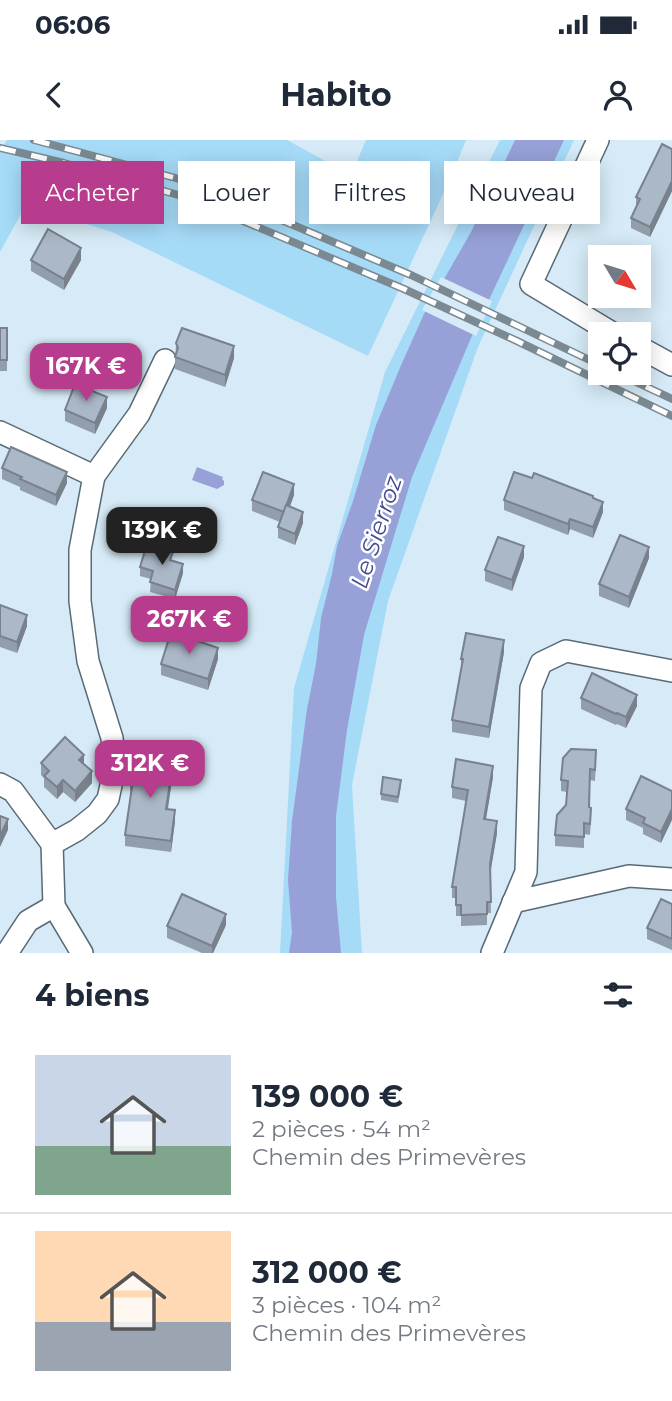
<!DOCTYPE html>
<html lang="fr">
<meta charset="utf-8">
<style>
:root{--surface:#fff;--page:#f2f2f3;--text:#1f2937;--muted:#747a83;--line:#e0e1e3;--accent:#b73c8d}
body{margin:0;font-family:Montserrat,sans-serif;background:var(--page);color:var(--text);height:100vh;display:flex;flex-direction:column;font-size:26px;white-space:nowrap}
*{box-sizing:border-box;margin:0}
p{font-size:23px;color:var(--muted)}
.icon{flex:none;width:38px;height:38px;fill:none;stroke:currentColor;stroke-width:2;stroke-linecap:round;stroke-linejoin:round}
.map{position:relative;height:813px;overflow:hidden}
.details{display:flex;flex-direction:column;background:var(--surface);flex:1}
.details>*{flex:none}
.guide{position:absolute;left:21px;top:21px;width:630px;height:63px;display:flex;gap:14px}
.needle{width:46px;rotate:128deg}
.tools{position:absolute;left:588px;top:105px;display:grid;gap:14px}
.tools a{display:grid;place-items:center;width:63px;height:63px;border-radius:0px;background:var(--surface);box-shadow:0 4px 18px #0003;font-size:35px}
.price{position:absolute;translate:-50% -60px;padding:0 16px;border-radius:14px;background:var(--accent);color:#fff;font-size:23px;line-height:46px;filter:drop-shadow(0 2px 4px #0008)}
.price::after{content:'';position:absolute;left:50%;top:42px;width:21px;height:16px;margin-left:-10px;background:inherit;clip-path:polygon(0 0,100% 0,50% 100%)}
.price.selected{background:#222;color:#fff}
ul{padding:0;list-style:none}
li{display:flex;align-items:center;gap:21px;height:175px;padding:0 35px}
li+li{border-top:2px solid var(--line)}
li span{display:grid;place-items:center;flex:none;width:196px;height:140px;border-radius:0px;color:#555}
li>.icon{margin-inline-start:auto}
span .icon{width:84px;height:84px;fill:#fffc;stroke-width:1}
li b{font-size:30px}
h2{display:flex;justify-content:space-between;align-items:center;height:84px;padding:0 35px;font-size:30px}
.chip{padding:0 24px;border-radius:0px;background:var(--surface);box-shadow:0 4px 18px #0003;font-size:24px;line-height:63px}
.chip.selected{background:var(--accent);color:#fff}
.status{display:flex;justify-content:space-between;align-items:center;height:49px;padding:0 35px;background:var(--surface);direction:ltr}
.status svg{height:19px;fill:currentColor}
header{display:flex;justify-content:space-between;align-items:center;height:91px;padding:0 35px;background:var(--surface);font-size:32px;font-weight:700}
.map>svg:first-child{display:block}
</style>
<div class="status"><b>06:06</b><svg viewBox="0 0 49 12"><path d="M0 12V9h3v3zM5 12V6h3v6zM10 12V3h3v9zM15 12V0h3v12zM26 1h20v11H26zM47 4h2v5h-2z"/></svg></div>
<header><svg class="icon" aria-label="back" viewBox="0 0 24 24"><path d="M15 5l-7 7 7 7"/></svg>Habito<svg class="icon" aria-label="person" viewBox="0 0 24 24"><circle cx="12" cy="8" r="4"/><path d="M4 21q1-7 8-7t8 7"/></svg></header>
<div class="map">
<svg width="672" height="813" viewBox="0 0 672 813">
<rect width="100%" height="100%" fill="#d6ebf7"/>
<!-- green -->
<g fill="#a6dbf8">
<polygon points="7,0 287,0 351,35 366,0 466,0 450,39 368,216 112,92 26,65 0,112 0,10"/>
<polygon points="500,0 574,0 478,207 388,461 352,645 362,813 280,813 294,548 385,232"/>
</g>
<!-- water -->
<g fill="#97a0d7">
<polygon points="515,0 564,0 471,198 412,337 364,495 347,590 336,676 336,757 341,813 289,813 292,793 288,740 292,681 307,569 316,524 321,478 332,434 337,406 353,361 376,285 402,223 424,174 471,92"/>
<polygon points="197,327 223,337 222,339 224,341 224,345 217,349 192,340"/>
</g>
<!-- pier -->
<polygon fill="#d6ebf7" points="441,137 492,161 476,196 422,170"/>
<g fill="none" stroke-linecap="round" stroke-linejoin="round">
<defs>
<g id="street">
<polyline points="598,0 531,144 614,194"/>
<polyline points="639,207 672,225"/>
<polyline points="0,292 94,336 80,410 80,461 88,521 112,598 115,627 108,659 97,674 77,690 52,704"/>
<polyline points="94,336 139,274 165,220"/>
<polyline points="0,644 13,651 52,704 54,766 82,813"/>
<polyline points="513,762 629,736 672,739"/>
<polyline points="7,813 28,781 54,766"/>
<polyline points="492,813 526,732 531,548 541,523 566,511 672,531"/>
</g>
</defs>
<!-- street casing -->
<use href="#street" stroke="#586a75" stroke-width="24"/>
<!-- street -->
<use href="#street" stroke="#fff" stroke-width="21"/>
<defs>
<g id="rail">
<polyline points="34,0 194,43 411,135 600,225"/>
<polyline points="0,8 64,23 189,58 404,149 517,201 672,276"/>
<polyline points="617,233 672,259"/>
</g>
</defs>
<!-- rail casing -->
<use href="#rail" stroke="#7b8a92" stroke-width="8"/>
<!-- rail -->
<use href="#rail" stroke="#fff" stroke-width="5" stroke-dasharray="16" stroke-linecap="butt"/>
</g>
<!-- wall -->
<g fill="#939eac">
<polygon points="672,9 672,51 650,97 631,88 631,78 636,67 636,57"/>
<polygon points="31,120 81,120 64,150 31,131"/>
<rect x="0" y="188" width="7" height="43"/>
<polygon points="176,203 234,218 225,247 175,229"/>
<polygon points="107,268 95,294 65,281 65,270"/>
<polygon points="2,328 67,343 56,366 20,350 20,347 2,339"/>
<polygon points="532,338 593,358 603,372 593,398 570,389 568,395 504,370 504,360"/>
<polygon points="294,355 290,366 303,383 295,405 278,398 278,387 280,382 252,371 252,360"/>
<polygon points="524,417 512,451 485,441 485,430"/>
<polygon points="649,418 629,468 599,456 599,444"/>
<polygon points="173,421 183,433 175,459 150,452 151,439 140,436 140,427"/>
<polygon points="0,465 27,486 17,513 0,507"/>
<polygon points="504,512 489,598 452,592 452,580 461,530 461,519"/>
<polygon points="218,519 208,550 161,535 161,524"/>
<polygon points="581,558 637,566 626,588 617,584 616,585 581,569"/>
<polygon points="596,622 595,641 590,640 589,667 591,679 590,695 584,694 584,708 555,706 555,695 566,665 567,652 561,651 561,640"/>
<polygon points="41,623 84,624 92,643 75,662 63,652 57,659 44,647 44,638 41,635"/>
<polygon points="166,626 172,639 168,669 175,681 171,712 125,706 125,695 131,651 130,651 130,640"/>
<polygon points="493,637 486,679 497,693 490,733 491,773 487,773 487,785 461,786 461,776 456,776 456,758 452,758 452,747 466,661 452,658 452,647"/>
<polygon points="401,646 398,663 381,660 381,654"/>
<polygon points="672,651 661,703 643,694 643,688 626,680 626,669"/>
<polygon points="672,764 672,810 647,799 647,788"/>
<polygon points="226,785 213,813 202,813 167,798 167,786"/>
</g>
<!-- shaded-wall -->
<g fill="#78818c">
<polygon points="672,41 672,51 650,97 650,87"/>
<polygon points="81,108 81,120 64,150 64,139"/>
<polygon points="234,206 234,218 225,247 225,235"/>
<polygon points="107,257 107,268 95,294 95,283"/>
<polygon points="67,332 67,343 56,366 56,355"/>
<polygon points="294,344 294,355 284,383 284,372"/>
<polygon points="603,362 603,372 593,398 593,387"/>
<polygon points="303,372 303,383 295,405 295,394"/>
<polygon points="570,379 570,389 568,395 568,384"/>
<polygon points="524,406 524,417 512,451 512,440"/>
<polygon points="649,407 649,418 629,468 629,457"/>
<polygon points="183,424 183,433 175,459 175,450"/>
<polygon points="27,475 27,486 17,513 17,502"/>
<polygon points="504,500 504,512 489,598 489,587"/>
<polygon points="218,508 218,519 208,550 208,539"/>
<polygon points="637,555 637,566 626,588 626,577"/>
<polygon points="84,615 84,626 79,620"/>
<polygon points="493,626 493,637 484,690 484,679"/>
<polygon points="172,628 172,639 166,680 166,669"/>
<polygon points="92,631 92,643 75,662 75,651"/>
<polygon points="63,640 63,652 57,659 57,647"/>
<polygon points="672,669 672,680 661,703 661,692"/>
<polygon points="175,670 175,681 171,712 171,701"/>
<polygon points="8,679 8,690 0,707 0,696"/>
<polygon points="497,681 497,693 490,735 490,724"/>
<polygon points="226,774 226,785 213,813 212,813 212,806"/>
</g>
<!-- building -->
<g fill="#abb8c8" stroke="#78818c" stroke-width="2">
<polygon points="662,4 672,9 672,41 650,87 631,78 640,59 636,57"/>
<polygon points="48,89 81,108 64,139 31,120"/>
<rect x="0" y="188" width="7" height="32"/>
<polygon points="182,188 234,206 225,235 175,217 178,208 176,203"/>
<polygon points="75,244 107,257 95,283 65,270"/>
<polygon points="11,307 67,332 56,355 20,339 22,337 2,328"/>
<polygon points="263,332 294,344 284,372 252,360"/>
<polygon points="514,332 532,338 534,333 593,356 593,358 603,362 593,387 570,379 568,384 504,360"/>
<polygon points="286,365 303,372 295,394 278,387"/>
<polygon points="620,395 649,407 629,457 599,444"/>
<polygon points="498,397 524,406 512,440 485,430"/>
<polygon points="147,404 173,412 170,420 183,424 175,450 150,442 153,431 140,427"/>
<polygon points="0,465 27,475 17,502 0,496"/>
<polygon points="171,492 218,508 208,539 161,524"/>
<polygon points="466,493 504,500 489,587 452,580 463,519 461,519"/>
<polygon points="592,533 637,555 626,577 617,573 616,574 581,558"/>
<polygon points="65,597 84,615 79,620 92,631 75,651 63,640 57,647 44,636 49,631 41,623"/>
<polygon points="571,609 596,610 595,630 590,629 589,667 591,668 590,684 584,683 584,697 555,695 557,675 566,665 568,641 561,640 563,618"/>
<polygon points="134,614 166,619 165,626 172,628 166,669 175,670 171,701 125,695 133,640 130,640"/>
<polygon points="456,619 493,626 484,679 497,681 490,724 491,762 487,762 487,774 461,775 461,765 456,765 456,747 452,747 468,650 452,647"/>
<polygon points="641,636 672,651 672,669 661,692 643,683 645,678 626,669"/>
<polygon points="383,637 401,640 398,657 381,654"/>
<polygon points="0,676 8,679 0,696"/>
<polygon points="182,754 226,774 212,806 167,786"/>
<polygon points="661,759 672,764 672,799 647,788"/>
</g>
<g text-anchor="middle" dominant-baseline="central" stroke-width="5" stroke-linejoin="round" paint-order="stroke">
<!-- water labels -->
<g font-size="24" font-style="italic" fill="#474c91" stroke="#fff">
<text transform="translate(376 392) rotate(-72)">Le Sierroz</text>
</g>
</g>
</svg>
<div class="tools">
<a><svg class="needle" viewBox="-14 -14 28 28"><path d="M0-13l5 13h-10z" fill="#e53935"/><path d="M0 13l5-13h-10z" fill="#747a83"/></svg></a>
<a><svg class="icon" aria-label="locate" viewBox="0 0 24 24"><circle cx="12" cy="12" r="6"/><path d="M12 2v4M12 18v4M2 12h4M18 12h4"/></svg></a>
</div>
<b class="price" style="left:86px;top:263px">167K €</b>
<b class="price selected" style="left:162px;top:427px">139K €</b>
<b class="price" style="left:189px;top:516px">267K €</b>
<b class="price" style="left:150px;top:660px">312K €</b>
<div class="guide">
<a class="chip selected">Acheter</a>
<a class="chip">Louer</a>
<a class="chip">Filtres</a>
<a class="chip">Nouveau</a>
</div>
</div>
<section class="details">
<h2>4 biens<svg class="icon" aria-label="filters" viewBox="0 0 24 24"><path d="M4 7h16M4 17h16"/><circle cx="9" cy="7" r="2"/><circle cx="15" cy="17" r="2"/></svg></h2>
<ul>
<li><span style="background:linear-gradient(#c9d6e8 65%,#7fa58c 0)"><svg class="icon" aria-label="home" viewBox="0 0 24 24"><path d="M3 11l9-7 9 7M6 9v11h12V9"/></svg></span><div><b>139 000 €</b><p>2 pièces · 54 m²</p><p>Chemin des Primevères</p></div></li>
<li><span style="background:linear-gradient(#ffd9b3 65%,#9aa5b1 0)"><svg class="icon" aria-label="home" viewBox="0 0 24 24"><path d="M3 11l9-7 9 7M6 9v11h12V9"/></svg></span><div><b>312 000 €</b><p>3 pièces · 104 m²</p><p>Chemin des Primevères</p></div></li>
</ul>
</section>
